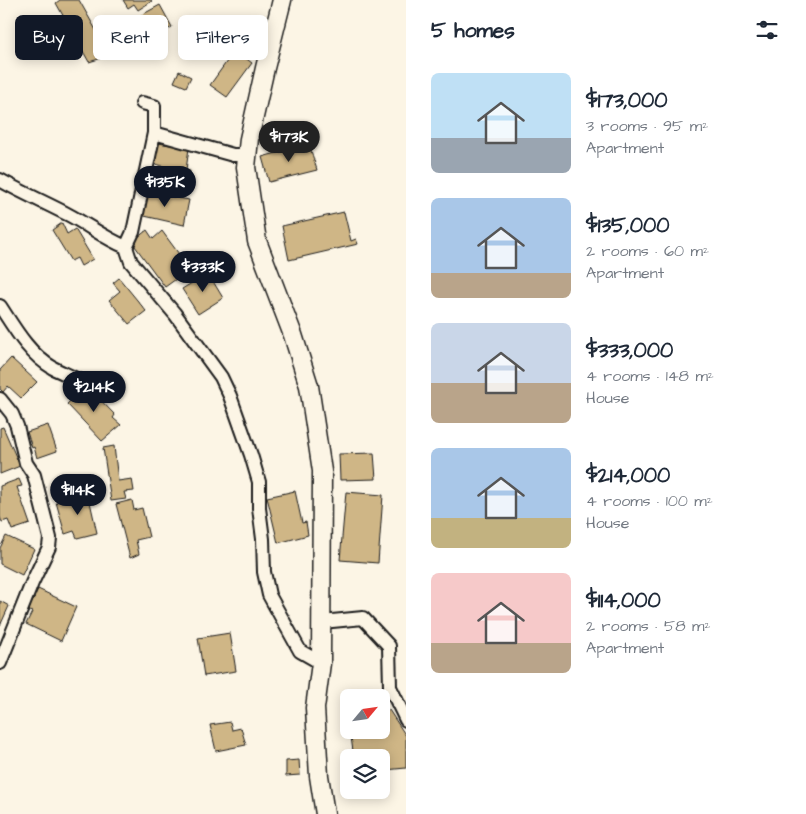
<!DOCTYPE html>
<meta charset="utf-8">
<style>
:root{--surface:#fff;--page:#f6f6f7;--text:#1f2937;--muted:#747a83;--accent:#111827}
body{margin:0;font-family:"Architects Daughter",sans-serif;background:var(--page);color:var(--text);height:100vh;display:flex;flex-direction:column;font-size:19px;white-space:nowrap}
*{box-sizing:border-box;margin:0}
p{font-size:16px;color:var(--muted)}
.icon{flex:none;width:28px;height:28px;fill:none;stroke:currentColor;stroke-width:2;stroke-linecap:round;stroke-linejoin:round}
.map{position:relative;flex:1;overflow:hidden}
.drawer{display:flex;flex-direction:column;background:var(--surface);width:400px}
.drawer>*{flex:none}
.hud{position:absolute;left:15px;top:15px;width:315px;height:45px;display:flex;gap:10px}
.needle{width:32px;rotate:61deg}
.fabs{position:absolute;left:340px;top:689px;display:grid;gap:10px}
.fabs a{display:grid;place-items:center;width:50px;height:50px;border-radius:8px;background:var(--surface);box-shadow:0 2px 12px #0003;font-size:25px}
.price{position:absolute;translate:-50% -42px;padding:0 11px;border-radius:18px;background:var(--accent);color:#fff;font-size:16px;line-height:32px;filter:drop-shadow(0 1px 2px #0008)}
.price::after{content:'';position:absolute;left:50%;top:30px;width:15px;height:11px;margin-left:-8px;background:inherit;clip-path:polygon(0 0,100% 0,50% 100%)}
.price.on{background:#222;color:#fff}
ul{padding:0;list-style:none}
li{display:flex;align-items:center;gap:15px;height:125px;padding:0 25px}
li span{display:grid;place-items:center;flex:none;width:140px;height:100px;border-radius:8px;color:#555}
li>.icon{margin-inline-start:auto}
span .icon{width:60px;height:60px;fill:#fffc;stroke-width:1}
li b{font-size:21px}
h2{display:flex;justify-content:space-between;align-items:center;height:60px;padding:0 25px;font-size:21px}
.chip{padding:0 18px;border-radius:8px;background:var(--surface);box-shadow:0 2px 12px #0003;font-size:18px;line-height:45px}
.chip.on{background:var(--accent);color:#fff}
main{display:flex;flex:1;min-height:0}
.map>svg:first-child{display:block}
</style>
<main>
<div class="map">
<svg width="406" height="814" viewBox="0 0 406 814">
<rect width="100%" height="100%" fill="#fcf5e5"/>
<filter id="ink" filterUnits="userSpaceOnUse"><feTurbulence type="fractalNoise" baseFrequency=".02" numOctaves="2"/><feDisplacementMap in="SourceGraphic" scale="10" xChannelSelector="R" yChannelSelector="G"/><feConvolveMatrix kernelMatrix="1 2 1 2 8 2 1 2 1" color-interpolation-filters="sRGB"/></filter>
<g filter="url(#ink)">
<!-- building -->
<g fill="#cfb686" stroke="#1c1c1c">
<polygon points="60,0 79,0 109,53 102,58 89,62 56,3"/>
<polygon points="123,0 151,0 152,1 138,10 134,4 128,8"/>
<polygon points="160,5 172,27 147,41 136,18"/>
<polygon points="235,50 252,63 227,97 210,85"/>
<polygon points="179,71 191,77 186,87 174,82"/>
<polygon points="158,143 189,148 186,170 190,171 187,187 160,184 163,166 155,164"/>
<polygon points="309,144 317,170 269,182 262,157"/>
<polygon points="145,191 189,200 184,225 140,215"/>
<polygon points="344,212 351,241 356,239 358,244 289,260 282,226"/>
<polygon points="62,223 67,234 75,229 93,259 81,266 77,258 71,261 52,230"/>
<polygon points="147,230 153,239 162,231 190,269 165,287 132,242"/>
<polygon points="208,273 223,298 198,314 182,289"/>
<polygon points="119,278 146,311 129,324 109,300 120,291 113,283"/>
<polygon points="11,358 37,382 21,398 8,386 3,392 0,389 0,370"/>
<polygon points="87,386 115,415 113,418 121,425 102,441 67,404"/>
<polygon points="48,425 57,451 37,458 34,447 32,448 27,432"/>
<polygon points="3,427 20,466 0,474 0,428"/>
<polygon points="114,446 118,481 132,479 134,491 124,492 126,499 111,501 103,448"/>
<polygon points="374,453 376,479 340,480 339,454"/>
<polygon points="19,479 22,486 17,487 30,524 12,530 8,520 2,522 0,517 0,486"/>
<polygon points="295,491 302,523 306,522 308,535 278,543 267,497"/>
<polygon points="346,492 383,495 378,563 340,560"/>
<polygon points="90,493 93,502 90,502 97,533 77,538 74,531 65,534 56,502"/>
<polygon points="132,500 134,510 142,508 149,537 136,540 139,554 130,558 116,504"/>
<polygon points="6,536 34,549 22,575 0,564 0,548"/>
<polygon points="38,589 76,607 61,641 26,624 32,612 27,610"/>
<polygon points="0,601 9,606 0,626"/>
<polygon points="230,633 236,671 204,676 198,638"/>
<polygon points="389,710 406,736 406,768 385,770 381,764 381,758 354,758 350,730 381,730 381,711"/>
<polygon points="230,722 232,730 241,728 246,745 216,751 210,725"/>
<polygon points="299,760 300,775 286,776 286,761"/>
</g>
<g fill="none" stroke-linecap="round" stroke-linejoin="round">
<defs>
<g id="street">
<polyline points="154,133 233,155 248,155"/>
<path d="M0 180C23 193 46 203 69 215 88 225 106 239 126 247L131 262 175 314 221 377 230 396 251 455 259 482V508L263 539 264 572 269 595 300 651 321 663"/>
<polyline points="126,247 133,232 154,133 154,106 142,103"/>
<path d="M0 306C15 329 29 354 53 368 63 373 73 377 82 382"/>
<polyline points="0,399 12,414 17,426 26,463 34,475 50,538 49,547 32,583 0,663"/>
<polyline points="322,622 363,618 389,646 390,687 406,720"/>
</g>
<polyline id="secondary" points="282,0 265,68 249,139 246,167 257,241 293,335 309,386 322,471 321,663 315,708 319,776 325,814"/>
</defs>
<!-- street casing -->
<use href="#street" stroke="#1c1c1c" stroke-width="16"/>
<!-- secondary casing -->
<use href="#secondary" stroke="#1c1c1c" stroke-width="21"/>
<!-- street -->
<use href="#street" stroke="#fcf5e5" stroke-width="12"/>
<!-- secondary -->
<use href="#secondary" stroke="#fcf5e5" stroke-width="18"/>
</g>
</g>
</svg>
<div class="fabs">
<a><svg class="needle" viewBox="-14 -14 28 28"><path d="M0-13l5 13h-10z" fill="#e53935"/><path d="M0 13l5-13h-10z" fill="#747a83"/></svg></a>
<a><svg class="icon" aria-label="layers" viewBox="0 0 24 24"><path d="M12 4l9 5-9 5-9-5zM3 14l9 5 9-5"/></svg></a>
</div>
<b class="price on" style="left:289px;top:163px">$173K</b>
<b class="price" style="left:165px;top:208px">$135K</b>
<b class="price" style="left:203px;top:293px">$333K</b>
<b class="price" style="left:94px;top:413px">$214K</b>
<b class="price" style="left:78px;top:516px">$114K</b>
<div class="hud">
<a class="chip on">Buy</a>
<a class="chip">Rent</a>
<a class="chip">Filters</a>
</div>
</div>
<section class="drawer">
<h2>5 homes<svg class="icon" aria-label="filters" viewBox="0 0 24 24"><path d="M4 7h16M4 17h16"/><circle cx="9" cy="7" r="2"/><circle cx="15" cy="17" r="2"/></svg></h2>
<ul>
<li><span style="background:linear-gradient(#bfe0f5 65%,#9aa5b1 0)"><svg class="icon" aria-label="home" viewBox="0 0 24 24"><path d="M3 11l9-7 9 7M6 9v11h12V9"/></svg></span><div><b>$173,000</b><p>3 rooms · 95 m²</p><p>Apartment</p></div></li>
<li><span style="background:linear-gradient(#a9c7e8 75%,#b9a48a 0)"><svg class="icon" aria-label="home" viewBox="0 0 24 24"><path d="M3 11l9-7 9 7M6 9v11h12V9"/></svg></span><div><b>$135,000</b><p>2 rooms · 60 m²</p><p>Apartment</p></div></li>
<li><span style="background:linear-gradient(#c9d6e8 60%,#b9a48a 0)"><svg class="icon" aria-label="home" viewBox="0 0 24 24"><path d="M3 11l9-7 9 7M6 9v11h12V9"/></svg></span><div><b>$333,000</b><p>4 rooms · 148 m²</p><p>House</p></div></li>
<li><span style="background:linear-gradient(#a9c7e8 70%,#c2b280 0)"><svg class="icon" aria-label="home" viewBox="0 0 24 24"><path d="M3 11l9-7 9 7M6 9v11h12V9"/></svg></span><div><b>$214,000</b><p>4 rooms · 100 m²</p><p>House</p></div></li>
<li><span style="background:linear-gradient(#f6c9c9 70%,#b9a48a 0)"><svg class="icon" aria-label="home" viewBox="0 0 24 24"><path d="M3 11l9-7 9 7M6 9v11h12V9"/></svg></span><div><b>$114,000</b><p>2 rooms · 58 m²</p><p>Apartment</p></div></li>
</ul>
</section>
</main>
